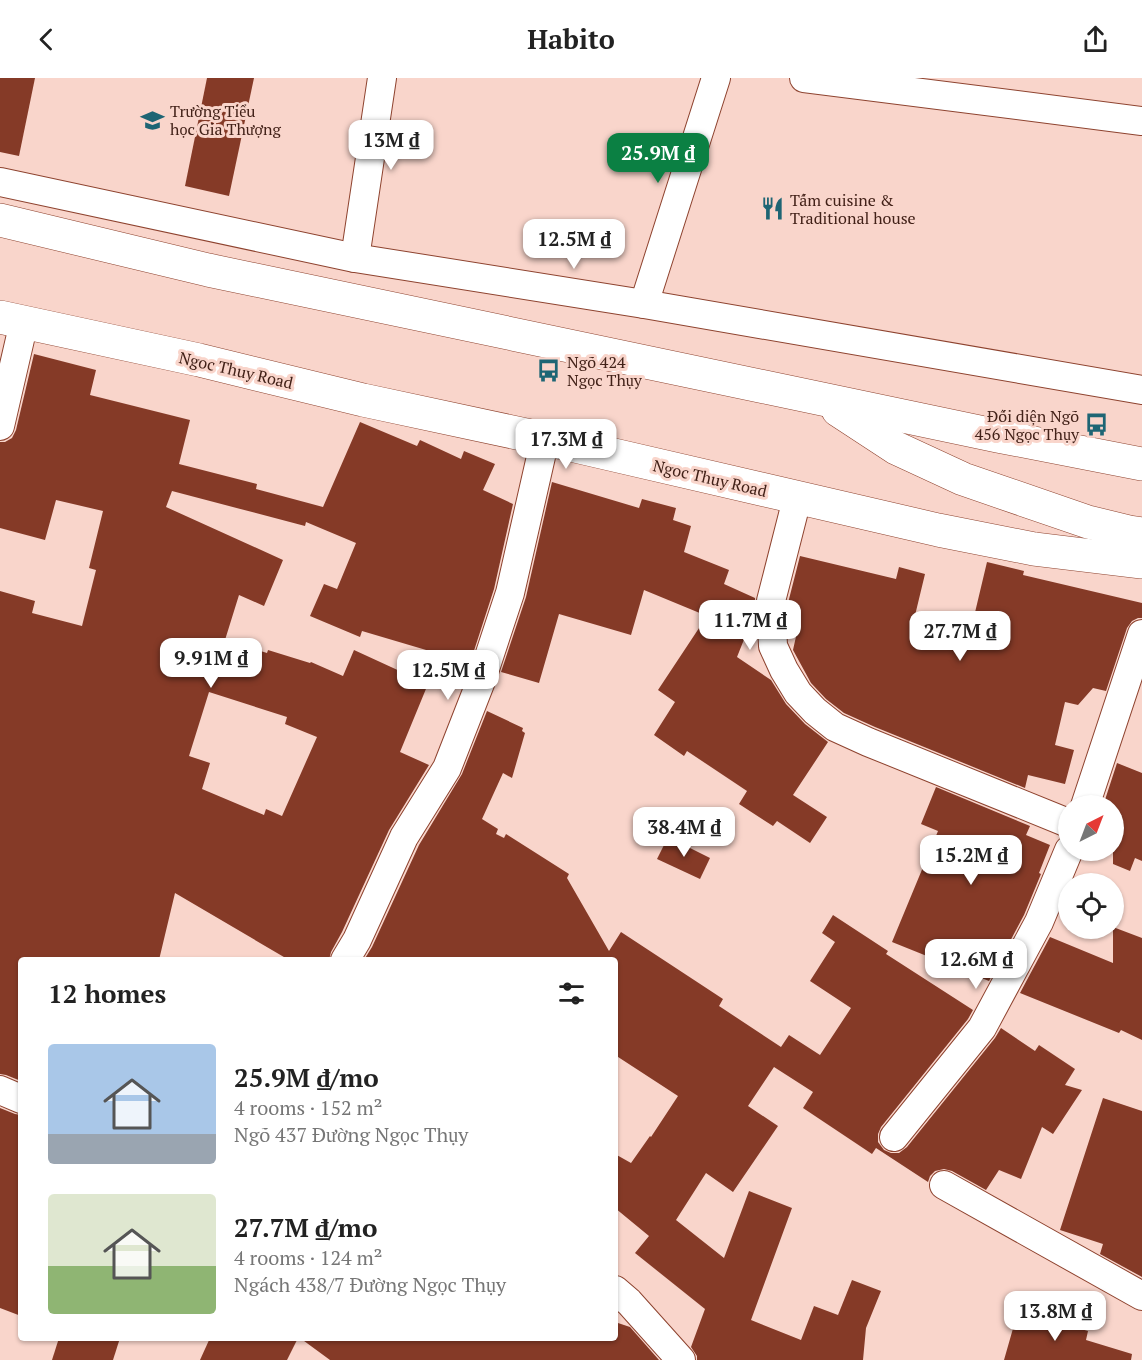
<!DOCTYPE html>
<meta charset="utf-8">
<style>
:root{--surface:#fff;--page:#f6f6f6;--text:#222;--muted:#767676;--accent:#0b8043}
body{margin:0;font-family:"PT Serif",serif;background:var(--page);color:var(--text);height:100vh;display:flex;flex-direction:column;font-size:22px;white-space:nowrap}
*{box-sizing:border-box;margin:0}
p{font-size:20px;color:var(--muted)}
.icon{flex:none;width:33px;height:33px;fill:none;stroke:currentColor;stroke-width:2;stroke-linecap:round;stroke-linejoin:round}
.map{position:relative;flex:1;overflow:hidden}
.side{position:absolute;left:18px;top:879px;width:600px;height:384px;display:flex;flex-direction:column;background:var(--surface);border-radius:6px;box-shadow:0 2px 4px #0004}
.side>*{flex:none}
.needle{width:39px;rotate:42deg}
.tools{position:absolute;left:1058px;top:717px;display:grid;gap:12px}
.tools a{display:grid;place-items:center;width:66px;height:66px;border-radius:50%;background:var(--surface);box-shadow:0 2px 4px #0004;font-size:30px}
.price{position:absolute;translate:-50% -51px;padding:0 14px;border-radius:12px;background:#fff;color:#222;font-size:20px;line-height:39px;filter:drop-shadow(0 2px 3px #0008)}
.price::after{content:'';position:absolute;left:50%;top:36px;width:18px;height:14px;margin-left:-9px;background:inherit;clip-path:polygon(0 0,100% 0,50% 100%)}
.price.active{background:var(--accent);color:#fff}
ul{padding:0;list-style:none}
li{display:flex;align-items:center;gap:18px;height:150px;padding:0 30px}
li span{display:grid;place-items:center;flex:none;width:168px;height:120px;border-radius:6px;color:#555}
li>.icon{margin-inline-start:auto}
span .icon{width:72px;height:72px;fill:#fffc;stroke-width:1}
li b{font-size:26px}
h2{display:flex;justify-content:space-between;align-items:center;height:72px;padding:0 30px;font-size:26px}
header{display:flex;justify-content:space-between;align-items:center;height:78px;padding:0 30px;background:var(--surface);font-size:27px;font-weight:700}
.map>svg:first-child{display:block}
</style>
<header><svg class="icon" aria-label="back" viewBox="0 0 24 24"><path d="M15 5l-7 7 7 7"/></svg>Habito<svg class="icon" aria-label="share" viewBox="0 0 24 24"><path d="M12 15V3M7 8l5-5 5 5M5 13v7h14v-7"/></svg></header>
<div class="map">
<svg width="1142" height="1282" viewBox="0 0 1142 1282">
<rect width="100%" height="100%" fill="#f9d5cb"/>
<!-- building -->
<g fill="#853a27" fill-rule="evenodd">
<polygon points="0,0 35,0 19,78 0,74"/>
<polygon points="207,0 254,0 229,118 185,108"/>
<path d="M34 276 96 292 90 317 190 342 179 386 257 406 256 411 323 429 360 344 417 368 420 362 461 381 464 373 495 386 483 412 513 426 494 511 470 585 362 553 360 559 310 538 324 506 337 511 356 465 306 444 305 448 172 413 166 429 283 482 264 528 239 517 225 562 267 575 268 572 310 585 311 584 343 598 354 572 428 606 400 674 429 687 389 752 342 854 331 874 329 882H289L175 815 159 882H21V1003L6 997 0 996V513L35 523 32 535 82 548 96 492 89 490 103 433 56 422 45 462 0 450V364H5L12 360 16 352ZM209 614 287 639 285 646 317 659 282 738 266 731 264 737 202 711 210 685 189 678Z"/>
<polygon points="552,404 639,430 642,421 676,430 673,442 691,448 684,474 729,492 724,506 755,520 755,534 737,579 771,602 786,626 805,646 828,664 793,717 827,739 810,765 777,743 773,748 739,726 747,713 687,673 684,678 654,657 675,624 658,612 707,538 644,512 631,557 559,536 539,605 501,594 526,519"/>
<polygon points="800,478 896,501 899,489 925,496 911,554 967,568 987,484 1024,493 1023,497 1142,525 1142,540 1138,540 1132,543 1127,550 1106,613 1093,610 1078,627 1065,624 1055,667 1074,672 1065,706 1028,697 1025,710 875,649 844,635 826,621 811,605 793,572 799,545 788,543 788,525"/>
<polygon points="487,633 523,650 522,653 525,655 512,700 503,695 482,741 498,751 496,756 504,760 506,756 569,796 567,800 609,873 621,854 723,921 719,928 781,969 789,957 820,977 851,930 810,903 835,864 822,855 833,837 888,873 886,876 973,932 968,941 881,1049 878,1056 878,1064 884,1072 891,1075 899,1075 907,1069 995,960 1001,950 1035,973 1039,967 1075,991 1065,1007 1082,1012 1053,1056 1042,1049 1021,1101 999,1092 986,1112 952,1093 944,1091 935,1093 930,1098 928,1104 876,1070 872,1076 803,1030 813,1014 774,989 748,1028 778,1048 733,1114 706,1095 676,1142 724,1180 749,1113 792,1130 751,1242 801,1262 814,1228 838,1237 852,1202 881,1213 866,1250 863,1282 697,1282 697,1278 691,1269 705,1231 635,1175 649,1158 615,1130 615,1076 631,1085 650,1058 651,1059 678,1018 615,977 615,882 364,882 372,869 419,767 462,696"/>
<polygon points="1117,685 1142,695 1142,783 1135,780 1130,793 1113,786 1113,728 1103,728"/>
<polygon points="936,709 1030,748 1026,757 1050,767 1039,795 1041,796 1024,837 989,903 892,864 938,753 921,746"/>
<polygon points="668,759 710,780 700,801 657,781"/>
<polygon points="1113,849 1142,860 1142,962 1121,952 1119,955 1020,915 1050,859 1113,885"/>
<polygon points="1103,1020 1142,1033 1142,1199 1100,1176 1103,1166 1060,1152"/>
<polygon points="0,1030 15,1036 21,1037 21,1238 0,1230"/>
<polygon points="1018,1233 1088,1253 1086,1262 1132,1276 1131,1282 1004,1282"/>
<polygon points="615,1244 630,1249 659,1282 330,1282 300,1260 615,1260"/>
<polygon points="59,1260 120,1260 113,1282 52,1282"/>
<polygon points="210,1260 298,1260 287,1282 200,1282"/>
</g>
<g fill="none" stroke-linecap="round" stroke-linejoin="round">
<defs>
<g id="minor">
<polyline points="804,0 1142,43"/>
<polyline points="0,104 355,180 644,226 1142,312"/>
<polyline points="355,180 382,0"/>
<polyline points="644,226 716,0"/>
<polyline points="0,348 24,244"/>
<polyline points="797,421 771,523 773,568 784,592 798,615 815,633 835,649 868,664 1068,745"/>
<polyline points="1085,728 1142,556"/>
<polyline points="345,882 357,862 404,759 447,690 481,603 510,515 545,361"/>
<polyline points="0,1012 21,1021"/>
<polyline points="894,1059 982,950 1039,844 1069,772"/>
<polyline points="944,1107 1142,1218"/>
<polyline points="615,1212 629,1224 681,1282"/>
</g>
<polyline id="tertiary" points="0,239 199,282 363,322 545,361 938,452 1034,471 1142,484"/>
<g id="primary">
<polyline points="0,142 208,192 998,358 1142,386"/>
<polyline points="838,332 896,370 963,401 1088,444 1129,454 1142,456"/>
</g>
</defs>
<!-- minor casing -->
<use href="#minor" stroke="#8e432f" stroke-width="30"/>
<!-- tertiary casing -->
<use href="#tertiary" stroke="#8e432f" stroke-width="34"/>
<!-- primary casing -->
<use href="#primary" stroke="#8e432f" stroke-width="34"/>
<!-- minor -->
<use href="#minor" stroke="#fff" stroke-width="28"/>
<!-- tertiary -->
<use href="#tertiary" stroke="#fff" stroke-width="33"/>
<!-- primary -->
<use href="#primary" stroke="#fff" stroke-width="33"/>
</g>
<!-- icons -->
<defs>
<symbol id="school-bare" viewBox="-9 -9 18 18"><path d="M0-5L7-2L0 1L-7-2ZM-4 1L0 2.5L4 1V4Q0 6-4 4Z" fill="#1e6574" stroke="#f9d5cb" stroke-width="2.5" paint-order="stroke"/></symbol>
<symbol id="restaurant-bare" viewBox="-9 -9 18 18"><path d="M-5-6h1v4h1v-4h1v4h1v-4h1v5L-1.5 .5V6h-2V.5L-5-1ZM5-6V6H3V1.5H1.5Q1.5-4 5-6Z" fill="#1e6574" stroke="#f9d5cb" stroke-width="2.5" paint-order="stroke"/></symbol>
<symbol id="bus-bare" viewBox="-9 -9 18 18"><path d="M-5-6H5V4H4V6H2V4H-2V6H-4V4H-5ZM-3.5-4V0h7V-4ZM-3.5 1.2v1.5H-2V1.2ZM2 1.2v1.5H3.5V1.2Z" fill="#1e6574" stroke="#f9d5cb" stroke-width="2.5" paint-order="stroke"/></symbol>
</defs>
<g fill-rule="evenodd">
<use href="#school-bare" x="136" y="26" width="33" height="33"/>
<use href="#restaurant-bare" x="756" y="114" width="33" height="33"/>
<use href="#bus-bare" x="532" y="276" width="33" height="33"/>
<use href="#bus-bare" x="1080" y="330" width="33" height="33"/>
</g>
<g text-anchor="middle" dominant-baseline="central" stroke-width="6" stroke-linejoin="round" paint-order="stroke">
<!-- poi labels -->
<g font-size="16" fill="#422118" stroke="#f9d5cb" text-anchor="start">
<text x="170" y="33">Trường Tiểu<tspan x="170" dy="18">học Gia Thượng</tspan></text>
<text x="790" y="122">Tấm cuisine &amp;<tspan x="790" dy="18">Traditional house</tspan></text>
<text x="567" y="284">Ngõ 424<tspan x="567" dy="18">Ngọc Thụy</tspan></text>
<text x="1079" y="338" text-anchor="end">Đối diện Ngõ<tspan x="1079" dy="18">456 Ngọc Thụy</tspan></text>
</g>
<!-- street labels -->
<g font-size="16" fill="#422118" stroke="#f9d5cb">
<text transform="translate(236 292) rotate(13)">Ngoc Thuy Road</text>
<text transform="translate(710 400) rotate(13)">Ngoc Thuy Road</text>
</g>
</g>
</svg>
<div class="tools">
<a><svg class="needle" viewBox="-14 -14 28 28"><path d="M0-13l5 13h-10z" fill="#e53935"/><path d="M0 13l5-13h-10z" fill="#767676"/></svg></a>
<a><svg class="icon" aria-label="locate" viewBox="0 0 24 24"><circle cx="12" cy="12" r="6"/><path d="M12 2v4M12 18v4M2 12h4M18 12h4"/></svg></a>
</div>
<b class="price" style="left:391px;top:93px">13M ₫</b>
<b class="price active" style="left:658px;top:106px">25.9M ₫</b>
<b class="price" style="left:574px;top:192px">12.5M ₫</b>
<b class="price" style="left:566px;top:392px">17.3M ₫</b>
<b class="price" style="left:750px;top:573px">11.7M ₫</b>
<b class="price" style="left:960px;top:584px">27.7M ₫</b>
<b class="price" style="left:211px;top:611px">9.91M ₫</b>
<b class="price" style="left:448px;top:623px">12.5M ₫</b>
<b class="price" style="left:684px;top:780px">38.4M ₫</b>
<b class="price" style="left:971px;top:808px">15.2M ₫</b>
<b class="price" style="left:976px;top:912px">12.6M ₫</b>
<b class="price" style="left:1055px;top:1264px">13.8M ₫</b>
<section class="side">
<h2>12 homes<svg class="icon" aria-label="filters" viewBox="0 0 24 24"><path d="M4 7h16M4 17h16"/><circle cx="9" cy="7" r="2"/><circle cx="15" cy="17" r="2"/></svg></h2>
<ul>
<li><span style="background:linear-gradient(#a9c7e8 75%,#9aa5b1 0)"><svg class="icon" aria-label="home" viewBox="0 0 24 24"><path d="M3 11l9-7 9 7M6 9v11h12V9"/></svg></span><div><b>25.9M ₫/mo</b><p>4 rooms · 152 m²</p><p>Ngõ 437 Đường Ngọc Thụy</p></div></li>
<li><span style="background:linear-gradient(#dfe7d0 60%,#8fb573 0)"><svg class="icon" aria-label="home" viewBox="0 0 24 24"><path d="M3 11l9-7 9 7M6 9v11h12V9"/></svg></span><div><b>27.7M ₫/mo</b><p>4 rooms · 124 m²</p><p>Ngách 438/7 Đường Ngọc Thụy</p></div></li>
</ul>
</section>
</div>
